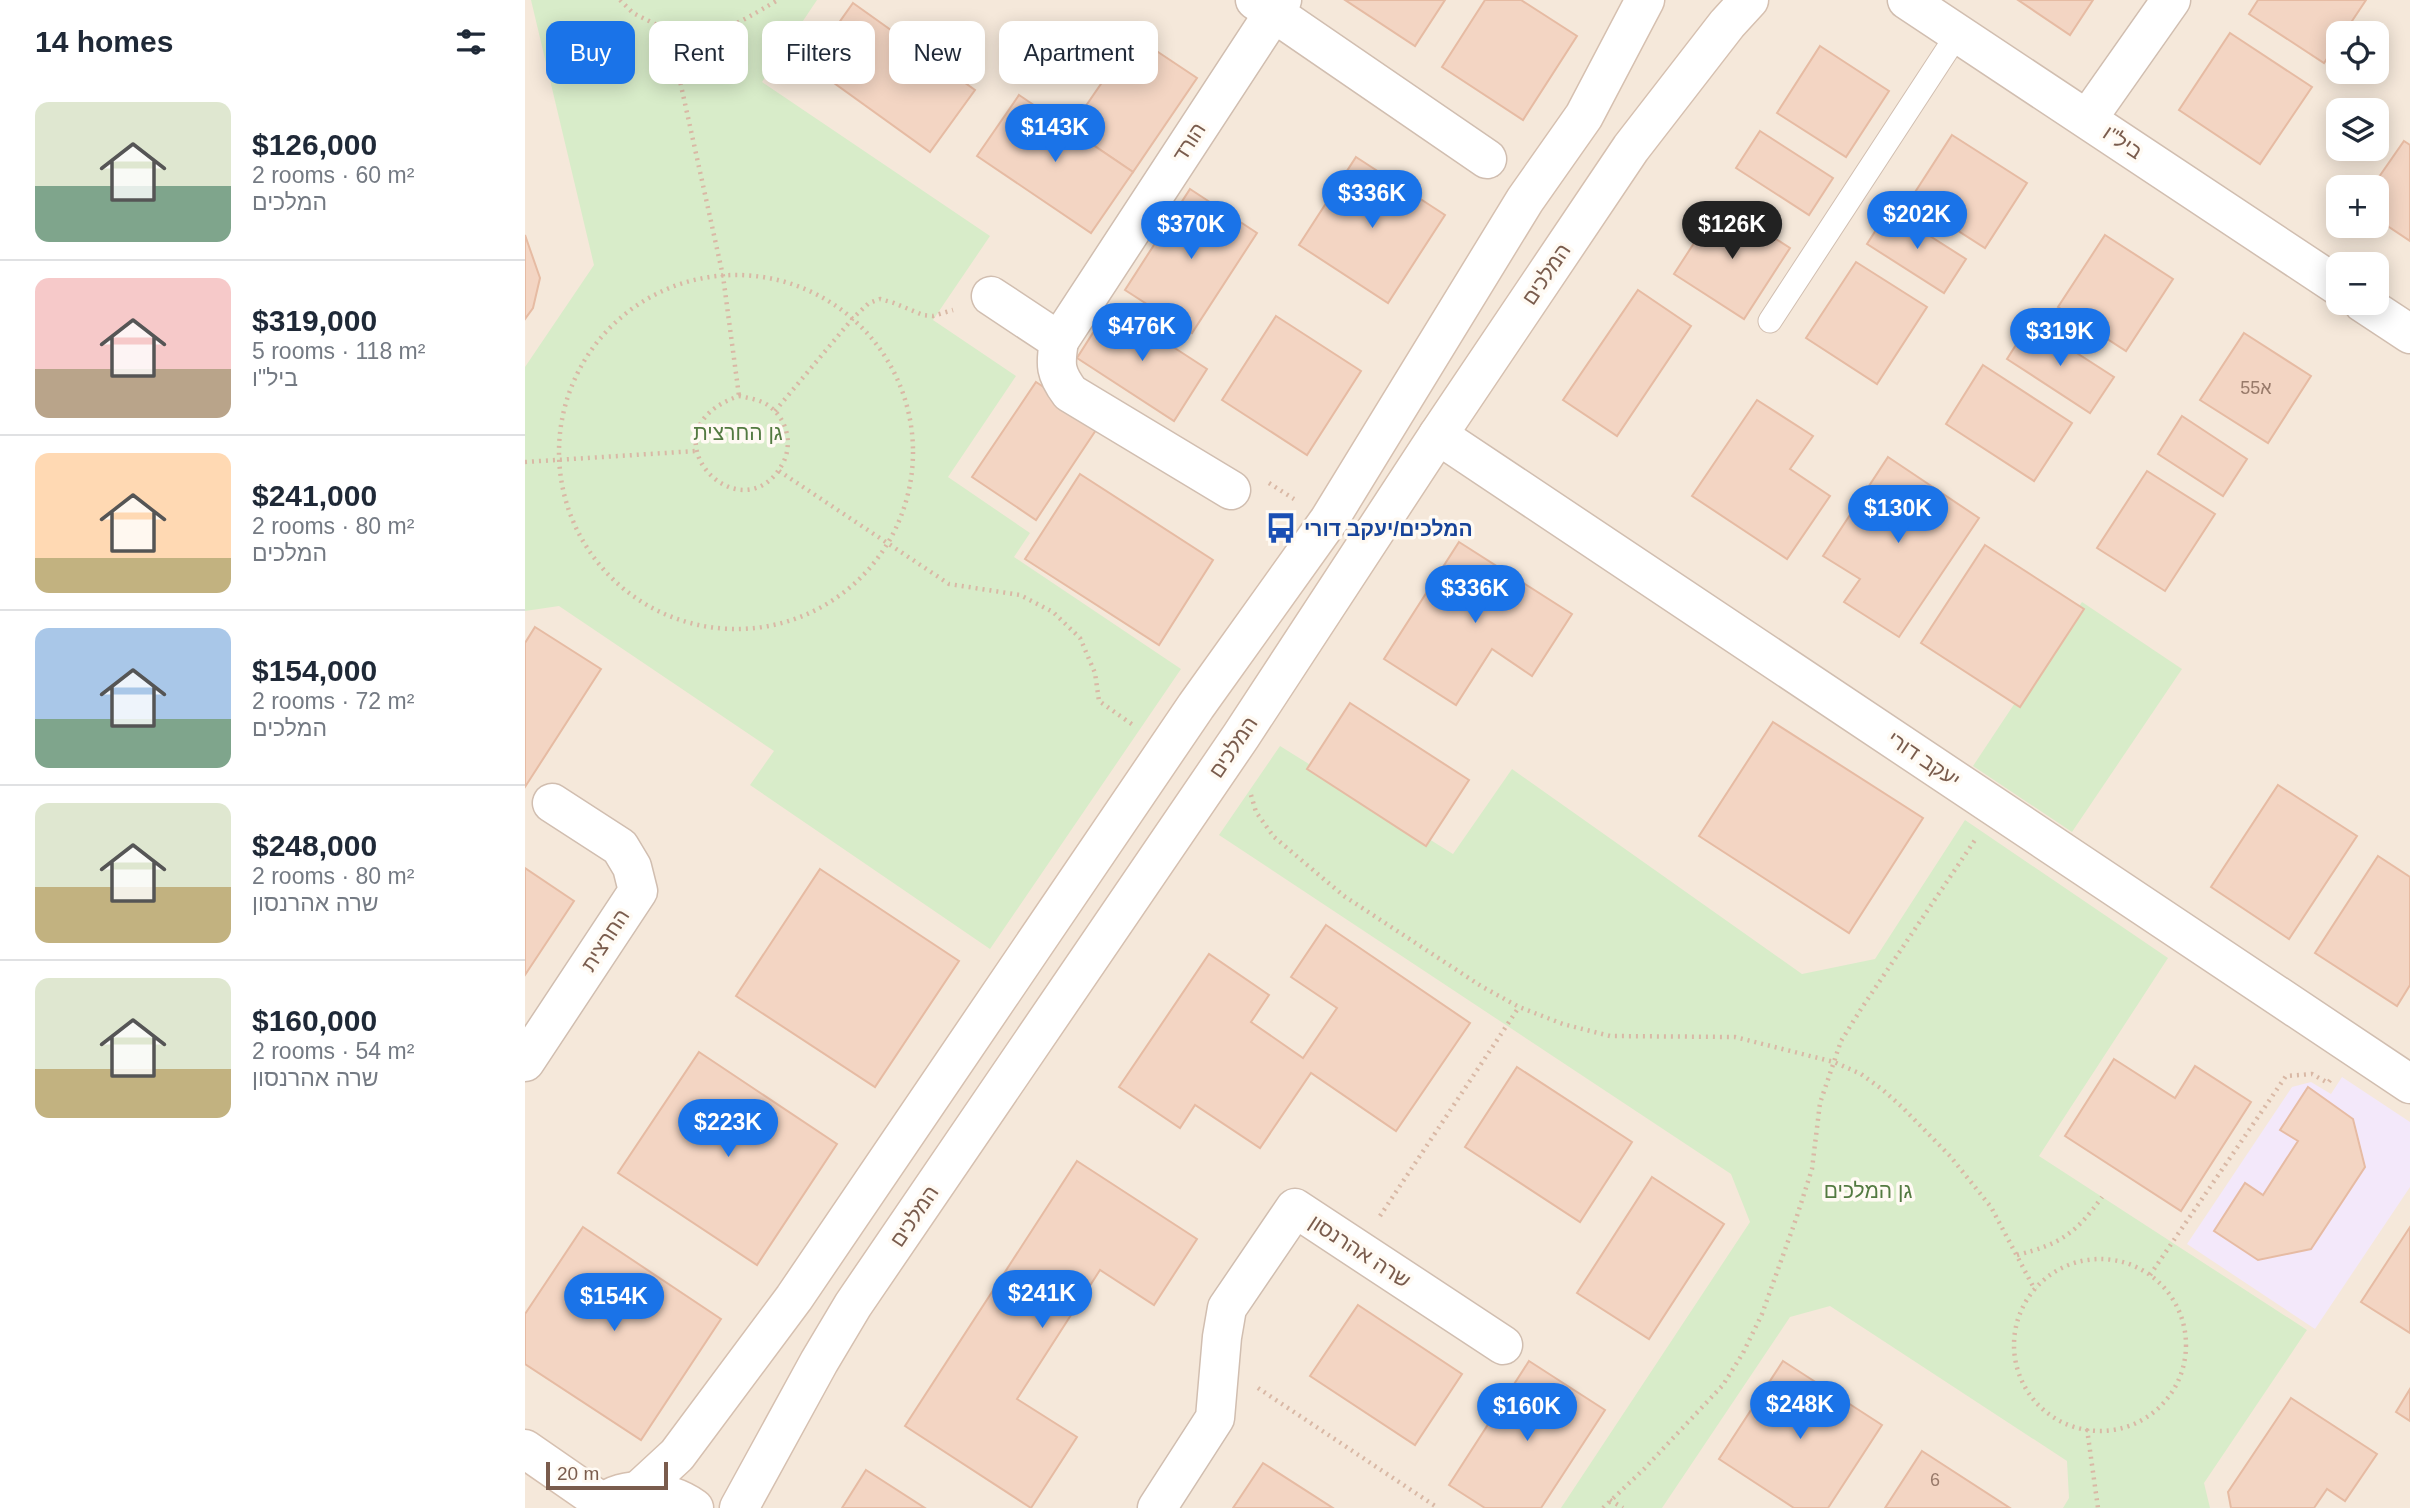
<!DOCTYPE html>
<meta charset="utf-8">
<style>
:root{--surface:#fff;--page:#f2f2f3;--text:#1f2937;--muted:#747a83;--line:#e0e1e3;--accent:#1a73e8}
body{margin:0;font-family:Helvetica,"Noto Sans Hebrew",sans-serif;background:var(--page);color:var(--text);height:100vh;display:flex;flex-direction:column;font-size:26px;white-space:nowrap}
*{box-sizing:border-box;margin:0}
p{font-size:23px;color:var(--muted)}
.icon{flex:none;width:38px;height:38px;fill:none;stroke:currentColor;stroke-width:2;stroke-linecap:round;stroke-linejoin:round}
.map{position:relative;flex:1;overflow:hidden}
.sheet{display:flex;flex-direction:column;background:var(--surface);width:525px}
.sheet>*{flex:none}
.hud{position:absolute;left:21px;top:21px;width:665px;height:63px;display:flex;gap:14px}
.fabs{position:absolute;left:1801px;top:21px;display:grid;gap:14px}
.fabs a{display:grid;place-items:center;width:63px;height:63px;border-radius:14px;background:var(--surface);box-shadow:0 4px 18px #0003;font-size:35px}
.scale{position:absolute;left:21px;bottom:18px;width:122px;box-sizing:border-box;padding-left:7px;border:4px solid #7a5c4d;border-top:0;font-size:19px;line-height:24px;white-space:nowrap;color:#7a5c4d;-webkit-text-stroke:5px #fffaf3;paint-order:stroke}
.price{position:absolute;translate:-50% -60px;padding:0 16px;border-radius:24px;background:var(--accent);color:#fff;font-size:23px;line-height:46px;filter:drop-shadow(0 2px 4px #0008)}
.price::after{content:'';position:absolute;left:50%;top:42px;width:21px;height:16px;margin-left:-10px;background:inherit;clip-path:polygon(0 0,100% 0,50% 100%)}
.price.on{background:#222;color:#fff}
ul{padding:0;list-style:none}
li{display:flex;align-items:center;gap:21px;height:175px;padding:0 35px}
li+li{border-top:2px solid var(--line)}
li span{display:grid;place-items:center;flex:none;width:196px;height:140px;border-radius:14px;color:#555}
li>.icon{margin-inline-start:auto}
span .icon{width:84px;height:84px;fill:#fffc;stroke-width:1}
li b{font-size:30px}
h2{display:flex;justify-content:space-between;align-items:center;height:84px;padding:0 35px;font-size:30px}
.tag{padding:0 24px;border-radius:14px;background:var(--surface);box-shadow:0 4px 18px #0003;font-size:24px;line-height:63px}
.tag.on{background:var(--accent);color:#fff}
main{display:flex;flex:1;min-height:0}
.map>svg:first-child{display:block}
</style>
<main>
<section class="sheet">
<h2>14 homes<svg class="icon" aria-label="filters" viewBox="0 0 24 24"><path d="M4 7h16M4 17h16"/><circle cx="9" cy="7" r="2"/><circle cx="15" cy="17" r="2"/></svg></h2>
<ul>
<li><span style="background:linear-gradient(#dfe7d0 60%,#7fa58c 0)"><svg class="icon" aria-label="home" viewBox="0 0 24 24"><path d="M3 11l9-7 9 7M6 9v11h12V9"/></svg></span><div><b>$126,000</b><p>2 rooms · 60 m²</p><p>המלכים</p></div></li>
<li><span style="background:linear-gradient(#f6c9c9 65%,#b9a48a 0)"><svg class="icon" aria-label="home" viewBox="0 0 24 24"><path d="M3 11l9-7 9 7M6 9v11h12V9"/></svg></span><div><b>$319,000</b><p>5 rooms · 118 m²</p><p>ביל&quot;ו</p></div></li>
<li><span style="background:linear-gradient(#ffd9b3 75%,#c2b280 0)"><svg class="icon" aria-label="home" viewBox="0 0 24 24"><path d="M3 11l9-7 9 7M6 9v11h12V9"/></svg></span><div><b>$241,000</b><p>2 rooms · 80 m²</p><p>המלכים</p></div></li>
<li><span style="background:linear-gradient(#a9c7e8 65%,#7fa58c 0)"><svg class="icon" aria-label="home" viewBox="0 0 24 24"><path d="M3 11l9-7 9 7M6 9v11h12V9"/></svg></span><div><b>$154,000</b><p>2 rooms · 72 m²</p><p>המלכים</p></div></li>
<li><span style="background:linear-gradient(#dfe7d0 60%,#c2b280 0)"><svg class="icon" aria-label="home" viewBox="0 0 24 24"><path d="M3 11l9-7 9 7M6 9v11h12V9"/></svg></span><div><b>$248,000</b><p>2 rooms · 80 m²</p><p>שרה אהרנסון</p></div></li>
<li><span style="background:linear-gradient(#dfe7d0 65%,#c2b280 0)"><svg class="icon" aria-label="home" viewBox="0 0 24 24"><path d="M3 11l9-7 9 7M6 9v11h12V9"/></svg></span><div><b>$160,000</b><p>2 rooms · 54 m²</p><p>שרה אהרנסון</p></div></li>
</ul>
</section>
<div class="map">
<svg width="1885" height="1508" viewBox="0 0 1885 1508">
<rect width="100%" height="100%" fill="#fdf6ec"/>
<!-- residential -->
<path fill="#f5e8da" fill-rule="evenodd" d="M0 0H1885V1508H0ZM1813 33H1852V72H1813ZM1813 110H1852V149H1813ZM1813 187H1852V226H1813ZM1813 264H1852V303H1813Z"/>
<!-- education -->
<polygon fill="#f3e8fa" points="1817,1077 1885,1122 1885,1187 1790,1329 1662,1244 1767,1087 1786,1082 1806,1094"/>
<!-- green -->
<g fill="#d8ecc9">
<polygon points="6,0 292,0 237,82 465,236 408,320 491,376 423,477 505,533 489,557 656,669 465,949 225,785 249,751 34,606 0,611 0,367 69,265"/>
<polygon points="1557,602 1657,669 1547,832 1448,766"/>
<polygon points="755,746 928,854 987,769 1277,974 1350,959 1440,820 1643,958 1514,1156 1782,1330 1679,1483 1685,1508 1538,1508 1544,1498 1542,1461 1305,1306 1265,1317 1137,1508 1036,1508 1225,1222 1206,1174 694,835"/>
</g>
<!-- building -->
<g fill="#f3d5c3" stroke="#e6bba3" stroke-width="2">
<polygon points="820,0 920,0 890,46"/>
<polygon points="960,0 996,0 1052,36 998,120 917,67"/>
<polygon points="1493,0 1568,0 1545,35"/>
<polygon points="1733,0 1841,0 1819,33 1813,33 1813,42 1799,63 1724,14"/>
<polygon points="328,3 450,90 405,152 284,65"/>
<polygon points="1705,33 1787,87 1735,164 1654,110"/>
<polygon points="609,36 672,78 608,172 545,129"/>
<polygon points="1295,46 1364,91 1321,157 1252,113"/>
<polygon points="494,95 608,172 566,233 452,156"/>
<polygon points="1235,131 1308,178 1284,215 1211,168"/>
<polygon points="1427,135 1502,183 1460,248 1385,200"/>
<polygon points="1879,141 1885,145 1885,241 1852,219 1852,187 1847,187"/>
<polygon points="831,157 920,215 863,303 774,245"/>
<polygon points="665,189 732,233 667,333 600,290"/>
<polygon points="1195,203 1265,248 1219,319 1149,274"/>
<polygon points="1364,210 1441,259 1419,293 1342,244"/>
<polygon points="0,235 15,278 8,308 0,319"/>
<polygon points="1580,235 1648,279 1601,351 1533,307"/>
<polygon points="1331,262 1402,307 1352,384 1281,338"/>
<polygon points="1113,290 1166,326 1092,436 1038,400"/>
<polygon points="585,306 682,369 649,421 552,358"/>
<polygon points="751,316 836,371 782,455 697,400"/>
<polygon points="1505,323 1589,377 1565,413 1482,359"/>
<polygon points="1719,333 1786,376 1743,443 1675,400"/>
<polygon points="1458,365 1547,423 1509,481 1421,424"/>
<polygon points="511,382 575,424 511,520 447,477"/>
<polygon points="1232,400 1288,436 1265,469 1305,496 1262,559 1167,496"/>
<polygon points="1657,416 1722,459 1698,496 1633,454"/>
<polygon points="1363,457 1454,518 1374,637 1319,602 1335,579 1298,556"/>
<polygon points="1622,471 1690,514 1640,591 1572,548"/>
<polygon points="555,474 688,560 634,645 500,559"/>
<polygon points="934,542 1047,614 1007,676 967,649 931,705 859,659"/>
<polygon points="1460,545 1559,609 1495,707 1396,643"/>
<polygon points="10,627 76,669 0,787 0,643"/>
<polygon points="825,703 944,780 901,846 782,769"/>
<polygon points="1248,722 1398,818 1324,933 1174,836"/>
<polygon points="1753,785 1832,836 1764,939 1686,887"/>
<polygon points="1853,856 1885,877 1885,985 1872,1006 1790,953"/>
<polygon points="0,868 49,901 0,975"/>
<polygon points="295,869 434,961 350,1087 211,996"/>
<polygon points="801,925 945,1023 871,1131 786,1073 735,1148 670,1105 655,1128 594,1087 684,954 744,995 726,1022 778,1058 812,1008 766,977"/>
<polygon points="174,1052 312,1144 232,1265 93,1173"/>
<polygon points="1589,1059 1650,1098 1670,1066 1726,1102 1656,1211 1540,1136"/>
<polygon points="992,1067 1107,1142 1055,1222 940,1147"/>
<polygon points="1783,1087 1828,1119 1840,1167 1786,1249 1733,1260 1689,1231 1720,1183 1738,1195 1773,1141 1755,1130"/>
<polygon points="552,1161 672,1239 629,1305 575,1270 492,1399 552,1437 506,1508 380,1426"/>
<polygon points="1127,1177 1199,1224 1124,1339 1052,1293"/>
<polygon points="58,1227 196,1319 116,1440 0,1364 0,1314"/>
<polygon points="1885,1227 1885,1333 1836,1302"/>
<polygon points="833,1305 937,1374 890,1445 785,1376"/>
<polygon points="1004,1361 1080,1410 1016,1508 960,1508 924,1485"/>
<polygon points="1258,1361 1357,1425 1303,1508 1269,1508 1194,1459"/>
<polygon points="1885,1389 1885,1421 1871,1412"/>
<polygon points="1766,1398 1852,1454 1820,1501 1802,1489 1789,1508 1706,1508 1703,1492"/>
<polygon points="1397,1451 1485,1508 1360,1508"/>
<polygon points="738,1463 808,1508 708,1508"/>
<polygon points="341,1470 400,1508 317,1508"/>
</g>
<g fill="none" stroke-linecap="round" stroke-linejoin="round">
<defs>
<polyline id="lane" points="1245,321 1432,35"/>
<g id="street">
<polyline points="730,0 962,159"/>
<polyline points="1382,0 1813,286"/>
<polyline points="1563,118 1646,0"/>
<path d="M466 296 534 341C530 365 530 373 545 393L706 490"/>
<polyline points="1838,303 1885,334"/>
<polyline points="534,341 757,0"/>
<polyline points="913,435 1885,1084"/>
<polyline points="0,1062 113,891 107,867 95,847 27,803"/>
<polyline points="632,1508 690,1418 697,1337 702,1308 770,1208 978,1345"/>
</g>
<g id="secondary">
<polyline points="0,1449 78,1503"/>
<polyline points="113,1491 152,1455 269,1298 671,706 804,520 1000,200 1059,116 1120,0"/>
<path d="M73 1508C97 1482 143 1490 169 1508"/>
<polyline points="214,1508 294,1362 328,1305 716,736 913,435 1106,148 1202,24 1224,0"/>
</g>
</defs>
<!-- lane casing -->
<use href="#lane" stroke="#d1beb0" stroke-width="25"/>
<!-- street casing -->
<use href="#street" stroke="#d1beb0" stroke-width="41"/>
<!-- secondary casing -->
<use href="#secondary" stroke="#d6c0b0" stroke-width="41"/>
<!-- path -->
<g stroke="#d9b8a5" stroke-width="4.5" stroke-dasharray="2 5" stroke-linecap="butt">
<polyline points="95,0 108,13 144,31 198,276 214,396"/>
<path d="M144 31C197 36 208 26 253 0"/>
<circle cx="211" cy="452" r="177"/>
<path d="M214 396C224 398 236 400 244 406 262 419 268 444 258 463 217 540 112 431 214 396Z"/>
<polyline points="250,411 328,318 344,303 355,299 369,303 398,315 408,316 428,310"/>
<polyline points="0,462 171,451"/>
<polyline points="254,471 424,584 495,595 528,612 555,638 570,673 574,701 608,725"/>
<polyline points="744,483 769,499"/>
<polyline points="726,795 731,812 749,837 819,896 956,986 994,1007 1038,1024 1085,1036 1210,1037 1309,1062 1336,1074 1358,1090 1377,1107 1425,1156 1466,1207 1510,1290"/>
<polyline points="855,1216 994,1007"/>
<path d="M1492 1255C1536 1244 1551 1233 1577 1197"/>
<circle cx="1575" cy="1345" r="86"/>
<polyline points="1625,1275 1761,1076 1787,1074 1803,1083 1806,1079"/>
<polyline points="733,1388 913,1508"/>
<polyline points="1562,1429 1573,1508"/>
<polyline points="1085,1500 1098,1508"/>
<polyline points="1078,1508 1119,1469 1198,1385 1218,1353 1237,1314 1271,1219 1287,1169 1295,1103 1316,1041 1336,1009 1450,840"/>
</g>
<!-- lane -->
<use href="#lane" stroke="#fff" stroke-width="23"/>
<!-- street -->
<use href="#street" stroke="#fff" stroke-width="38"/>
<!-- secondary -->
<use href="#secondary" stroke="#fff" stroke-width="38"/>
</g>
<!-- icons -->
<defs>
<symbol id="bus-bare" viewBox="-9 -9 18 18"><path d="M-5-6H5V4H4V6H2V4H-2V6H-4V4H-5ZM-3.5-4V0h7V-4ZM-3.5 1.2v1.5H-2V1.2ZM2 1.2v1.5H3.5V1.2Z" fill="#1a4fb4" stroke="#fffaf3" stroke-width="2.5" paint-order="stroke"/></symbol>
</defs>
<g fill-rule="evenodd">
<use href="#bus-bare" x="734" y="506" width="44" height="44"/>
</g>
<g text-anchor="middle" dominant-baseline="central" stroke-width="7" stroke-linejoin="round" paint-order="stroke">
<!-- number labels -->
<g font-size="18" fill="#987a6a">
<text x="1731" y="388">55א</text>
<text x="1410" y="1480">6</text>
</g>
<!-- street labels -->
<g font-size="21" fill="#7a5c4d" stroke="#fffaf3">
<text transform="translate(664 142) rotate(-57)">הורד</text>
<text transform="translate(1598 142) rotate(34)">ביל"ו</text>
<text transform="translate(1021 274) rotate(-56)">המלכים</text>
<text transform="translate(708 747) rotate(-56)">המלכים</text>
<text transform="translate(1399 759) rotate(34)">יעקב דורי</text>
<text transform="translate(80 940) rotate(-57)">החרצית</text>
<text transform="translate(389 1216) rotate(-56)">המלכים</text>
<text transform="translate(835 1251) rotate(33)">שרה אהרנסון</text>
</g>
<!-- park labels -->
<g font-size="21" fill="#537a41" stroke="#fffaf3">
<text x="213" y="432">גן החרצית</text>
<text x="1343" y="1190">גן המלכים</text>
</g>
<!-- transit labels -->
<g font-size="21" font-weight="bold" fill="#164399" stroke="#fffaf3" text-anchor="start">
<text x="779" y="528">המלכים/יעקב דורי</text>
</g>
</g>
</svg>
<div class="fabs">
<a><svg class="icon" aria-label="locate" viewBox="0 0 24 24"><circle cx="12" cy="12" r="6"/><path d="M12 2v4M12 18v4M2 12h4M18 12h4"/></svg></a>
<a><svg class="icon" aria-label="layers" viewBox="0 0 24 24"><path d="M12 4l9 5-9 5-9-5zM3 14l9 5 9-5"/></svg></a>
<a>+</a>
<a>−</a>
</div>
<div class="scale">20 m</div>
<b class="price" style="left:530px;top:164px">$143K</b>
<b class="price" style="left:847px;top:230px">$336K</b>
<b class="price" style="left:1392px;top:251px">$202K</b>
<b class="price" style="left:666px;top:261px">$370K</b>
<b class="price on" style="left:1207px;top:261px">$126K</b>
<b class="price" style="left:617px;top:363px">$476K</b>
<b class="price" style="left:1535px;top:368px">$319K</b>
<b class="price" style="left:1373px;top:545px">$130K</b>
<b class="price" style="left:950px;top:625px">$336K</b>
<b class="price" style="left:203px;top:1159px">$223K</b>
<b class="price" style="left:517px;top:1330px">$241K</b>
<b class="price" style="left:89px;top:1333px">$154K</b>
<b class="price" style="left:1275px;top:1441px">$248K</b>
<b class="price" style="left:1002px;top:1443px">$160K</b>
<div class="hud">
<a class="tag on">Buy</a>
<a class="tag">Rent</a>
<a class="tag">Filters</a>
<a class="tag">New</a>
<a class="tag">Apartment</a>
</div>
</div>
</main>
